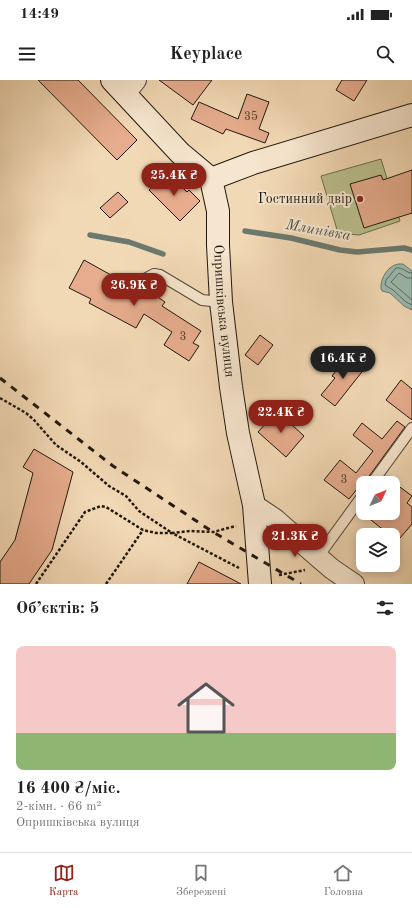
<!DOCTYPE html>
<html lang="uk">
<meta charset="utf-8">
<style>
:root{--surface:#fff;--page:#f2f2f2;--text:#222;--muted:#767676;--line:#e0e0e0;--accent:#8f2418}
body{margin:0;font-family:"Old Standard TT",serif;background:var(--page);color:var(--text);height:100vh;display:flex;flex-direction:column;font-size:15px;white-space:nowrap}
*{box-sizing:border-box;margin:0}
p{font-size:13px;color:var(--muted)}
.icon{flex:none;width:22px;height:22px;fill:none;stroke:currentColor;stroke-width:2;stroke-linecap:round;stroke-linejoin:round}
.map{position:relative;height:504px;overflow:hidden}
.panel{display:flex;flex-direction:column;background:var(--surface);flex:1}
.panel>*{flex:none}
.needle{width:26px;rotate:47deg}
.fabs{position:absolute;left:356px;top:396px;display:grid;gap:8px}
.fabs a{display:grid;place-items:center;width:44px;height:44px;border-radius:8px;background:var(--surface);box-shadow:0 2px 10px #0003;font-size:20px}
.price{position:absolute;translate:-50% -34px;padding:0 9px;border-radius:14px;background:var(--accent);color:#fff;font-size:13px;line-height:26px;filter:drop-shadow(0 1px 2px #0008)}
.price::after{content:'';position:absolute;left:50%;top:24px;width:12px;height:9px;margin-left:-6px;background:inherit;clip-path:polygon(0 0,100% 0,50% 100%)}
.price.on{background:#222;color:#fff}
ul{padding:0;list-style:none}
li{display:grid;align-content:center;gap:8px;height:212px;padding:0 16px}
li+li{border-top:1px solid var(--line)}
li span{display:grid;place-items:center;height:124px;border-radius:8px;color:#555}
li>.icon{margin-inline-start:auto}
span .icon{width:72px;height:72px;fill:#fffc;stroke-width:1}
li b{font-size:17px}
h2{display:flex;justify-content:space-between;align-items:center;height:48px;padding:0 16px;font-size:17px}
.status{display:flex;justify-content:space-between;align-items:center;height:28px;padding:0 20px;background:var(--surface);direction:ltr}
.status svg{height:11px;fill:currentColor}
header{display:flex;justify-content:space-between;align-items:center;height:52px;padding:0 16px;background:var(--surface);font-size:18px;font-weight:800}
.tab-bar{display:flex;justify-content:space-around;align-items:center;height:56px;border-top:1px solid var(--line);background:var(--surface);font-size:11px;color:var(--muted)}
.tab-bar a{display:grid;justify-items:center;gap:2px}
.tab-bar .on{color:var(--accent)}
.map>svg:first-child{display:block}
</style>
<div class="status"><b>14:49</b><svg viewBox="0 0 49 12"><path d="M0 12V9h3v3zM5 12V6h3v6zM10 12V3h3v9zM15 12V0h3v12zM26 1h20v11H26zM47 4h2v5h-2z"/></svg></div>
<header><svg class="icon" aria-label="menu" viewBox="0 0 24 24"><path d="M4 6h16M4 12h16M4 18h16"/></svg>Keyplace<svg class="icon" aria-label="search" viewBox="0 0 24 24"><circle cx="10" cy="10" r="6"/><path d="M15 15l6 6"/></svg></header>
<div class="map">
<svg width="412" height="504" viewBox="0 0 412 504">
<rect width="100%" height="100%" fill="#f2d9b5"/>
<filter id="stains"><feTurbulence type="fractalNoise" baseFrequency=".005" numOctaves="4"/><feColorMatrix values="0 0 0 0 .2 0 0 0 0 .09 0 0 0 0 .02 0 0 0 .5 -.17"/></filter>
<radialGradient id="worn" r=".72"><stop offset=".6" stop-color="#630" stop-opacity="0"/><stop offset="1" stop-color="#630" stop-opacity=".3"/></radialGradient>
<!-- green -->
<polygon fill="#babf8d" stroke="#6d6c4e" points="381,79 400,141 359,155 338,153 321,96"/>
<!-- water -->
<path fill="#9bbaaf" stroke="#6a796f" d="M398 184H403L412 191V230L404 226 390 213 382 211 381 209C380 198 388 186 398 184Z"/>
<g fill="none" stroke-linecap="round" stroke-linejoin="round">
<!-- shore -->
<g stroke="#5e695e" stroke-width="1">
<path d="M412 193C406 193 403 187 396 188L386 200 385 205 393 210 406 222 412 225"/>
<polyline points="412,198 407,198 399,193 391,202 412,220"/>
</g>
<!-- stream -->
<g stroke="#6a796f" stroke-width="5.5">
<polyline points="245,151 291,158 340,170 357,172 404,168 412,170"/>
<polyline points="90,155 129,162 163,174"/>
</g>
</g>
<!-- building -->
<g fill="#e6ac8d" stroke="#20180e">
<polygon points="38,0 78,0 137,60 117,80"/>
<polygon points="159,0 212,0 193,25"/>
<polygon points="342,0 367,0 354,21 336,10"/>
<polygon points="247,14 269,22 259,49 269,53 265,63 226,49 223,54 191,39 199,22 238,39"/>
<polygon points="412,90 412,133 364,148 350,104 381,95 383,100"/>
<polygon points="167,93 187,112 189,110 200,121 180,141 149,110"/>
<polygon points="118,112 128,122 110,138 100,128"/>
<polygon points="84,180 147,215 149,211 165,222 162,226 201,251 193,263 199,266 189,281 164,265 172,252 144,234 136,248 89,223 91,219 69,208"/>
<polygon points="260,255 273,265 258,285 245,275"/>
<polygon points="349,275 365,288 335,326 321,315 335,298 332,296"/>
<polygon points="401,300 412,309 412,340 386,320"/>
<polygon points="277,331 304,356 286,377 258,352"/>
<polygon points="397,341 405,347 367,399 366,403 362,403 349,419 324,400 340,380 356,393 373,371 353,355 362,343 382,359"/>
<polygon points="34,369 73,392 52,470 29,504 0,504 0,482 15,460 33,393 23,387"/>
<polygon points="385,396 412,416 407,423 412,427 412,444 400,458 387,448 385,451 362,433 393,433 393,403 380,403"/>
<polygon points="199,482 241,504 187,504"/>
</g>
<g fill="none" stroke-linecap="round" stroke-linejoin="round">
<defs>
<g id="lane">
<polyline points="143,200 154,194 160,195 202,220 221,222"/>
<polyline points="372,403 412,348"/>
<polyline points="318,477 363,415"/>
</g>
<g id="street">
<polyline points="125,14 136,0"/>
<polyline points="254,425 275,439 318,477 332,489 354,504"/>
</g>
<g id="secondary">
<polyline points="112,0 180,73 211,99"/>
<path id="s1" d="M211 99 218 131V165L221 222 231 307 238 353 254 425 260 504"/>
<polyline points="211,99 253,83 412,35"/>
</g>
</defs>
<!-- lane casing -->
<use href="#lane" stroke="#544838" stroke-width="12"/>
<!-- street casing -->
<use href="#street" stroke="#544838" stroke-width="22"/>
<!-- secondary casing -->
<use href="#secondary" stroke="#20180e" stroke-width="24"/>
<!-- path -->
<g stroke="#20180e" stroke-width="2.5" stroke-dasharray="3 2" stroke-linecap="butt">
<polyline points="0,318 26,333 34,340 56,365 81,382 109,406 126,416 139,431 172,453 190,451 213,452 236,446"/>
<polyline points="279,495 305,490"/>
<polyline points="36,504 85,432 101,426 106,427 143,450 156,453 172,453 239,488"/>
<polyline points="106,504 143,450"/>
</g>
<!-- lane -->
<use href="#lane" stroke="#f7e6cf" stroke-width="10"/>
<!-- street -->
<use href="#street" stroke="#f7e6cf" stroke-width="20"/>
<!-- secondary -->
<use href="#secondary" stroke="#f7e6cf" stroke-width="22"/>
<!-- rail -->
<polyline stroke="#20180e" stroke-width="3" stroke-dasharray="7 7" stroke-linecap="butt" points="0,298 113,386 213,452 301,504"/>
</g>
<!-- markers -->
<circle fill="#8f2418" stroke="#f7e6cf" stroke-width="1.5" cx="360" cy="119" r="4"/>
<g text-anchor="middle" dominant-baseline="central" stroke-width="4" stroke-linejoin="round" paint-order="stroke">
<!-- number labels -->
<g font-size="12" fill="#523d2e">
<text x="251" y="37">35</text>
<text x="183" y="257">3</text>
<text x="344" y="400">3</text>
</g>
<!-- poi labels -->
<g font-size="14" fill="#20180e" stroke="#f7e6cf" text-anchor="end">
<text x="352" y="119">Гостинний двір</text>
</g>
<!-- street labels -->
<g font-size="14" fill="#20180e" stroke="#f7e6cf">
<text stroke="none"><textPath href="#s1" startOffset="133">Опришківська вулиця</textPath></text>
</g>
<!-- water labels -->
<g font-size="15" font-style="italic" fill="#4b5146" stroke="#f7e6cf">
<text transform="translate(318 151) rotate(10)">Млинівка</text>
</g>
</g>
<rect width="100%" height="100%" filter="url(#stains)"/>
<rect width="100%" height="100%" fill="url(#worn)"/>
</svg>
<div class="fabs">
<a><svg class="needle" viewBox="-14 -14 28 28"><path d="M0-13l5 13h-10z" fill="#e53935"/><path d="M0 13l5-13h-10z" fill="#767676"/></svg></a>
<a><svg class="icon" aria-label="layers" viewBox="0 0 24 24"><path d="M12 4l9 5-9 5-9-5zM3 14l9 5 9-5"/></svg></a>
</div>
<b class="price" style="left:174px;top:117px">25.4K ₴</b>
<b class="price" style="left:134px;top:227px">26.9K ₴</b>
<b class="price on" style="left:343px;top:300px">16.4K ₴</b>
<b class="price" style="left:281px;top:354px">22.4K ₴</b>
<b class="price" style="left:295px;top:478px">21.3K ₴</b>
</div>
<section class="panel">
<h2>Об’єктів: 5<svg class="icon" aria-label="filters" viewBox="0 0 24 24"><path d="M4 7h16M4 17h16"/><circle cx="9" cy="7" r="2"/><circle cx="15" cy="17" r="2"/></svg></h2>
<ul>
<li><span style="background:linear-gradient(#f6c9c9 70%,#8fb573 0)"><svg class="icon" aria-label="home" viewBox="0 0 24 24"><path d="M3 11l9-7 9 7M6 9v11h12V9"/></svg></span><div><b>16 400 ₴/міс.</b><p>2-кімн. · 66 m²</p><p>Опришківська вулиця</p></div></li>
</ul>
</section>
<nav class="tab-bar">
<a class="on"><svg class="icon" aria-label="map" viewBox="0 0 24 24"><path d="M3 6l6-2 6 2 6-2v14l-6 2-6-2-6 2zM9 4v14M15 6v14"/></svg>Карта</a>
<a><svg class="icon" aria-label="saved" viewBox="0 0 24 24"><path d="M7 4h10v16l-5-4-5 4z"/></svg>Збережені</a>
<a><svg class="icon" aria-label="home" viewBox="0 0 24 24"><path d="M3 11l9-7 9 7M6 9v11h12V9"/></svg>Головна</a>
</nav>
